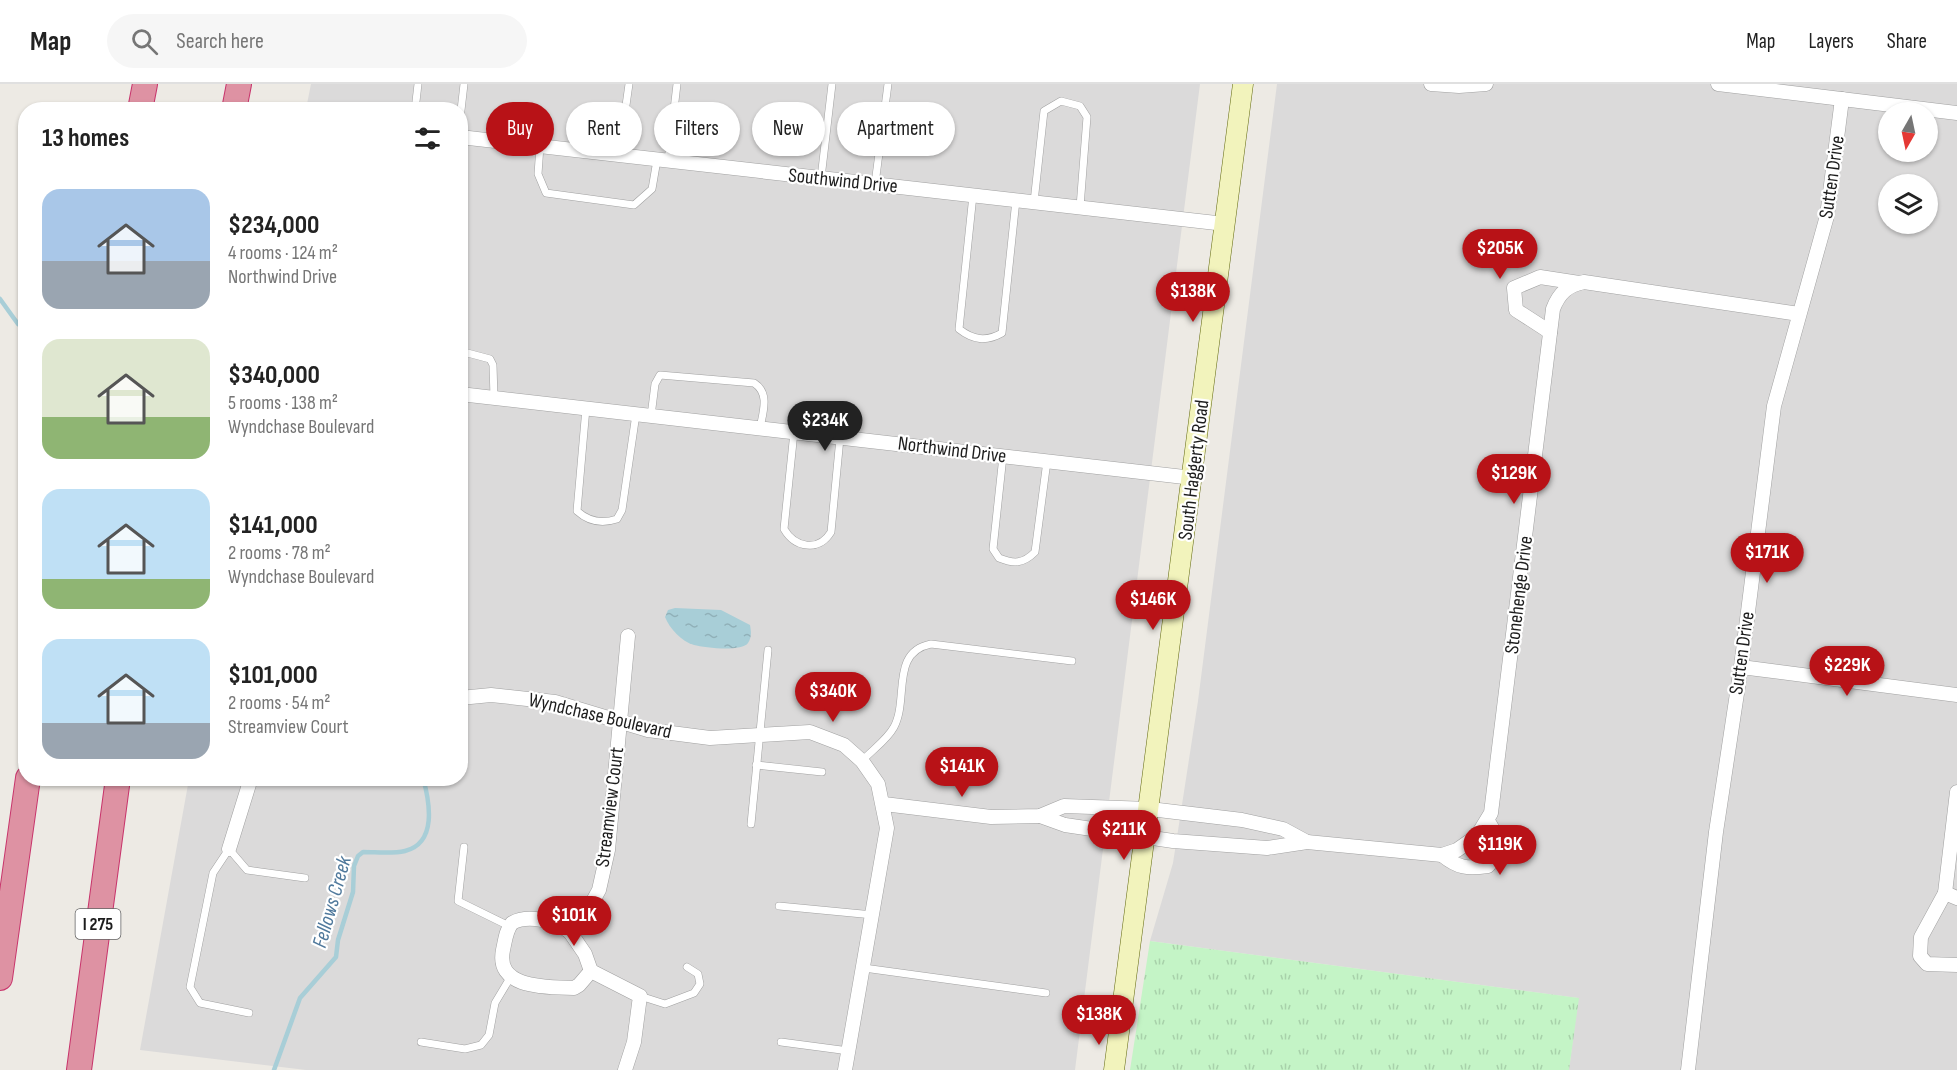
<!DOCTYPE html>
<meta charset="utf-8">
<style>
:root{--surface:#fff;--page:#f6f6f6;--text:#222;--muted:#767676;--line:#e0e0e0;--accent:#b81217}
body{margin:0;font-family:"Sofia Sans Condensed",sans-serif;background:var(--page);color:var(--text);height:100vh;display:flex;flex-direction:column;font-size:22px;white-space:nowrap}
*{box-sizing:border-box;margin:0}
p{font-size:20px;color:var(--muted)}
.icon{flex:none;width:33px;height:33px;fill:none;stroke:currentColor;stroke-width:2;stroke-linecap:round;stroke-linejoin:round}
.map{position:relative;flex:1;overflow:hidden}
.details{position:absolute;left:18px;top:18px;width:450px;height:684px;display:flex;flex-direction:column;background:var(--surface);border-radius:24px;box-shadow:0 2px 4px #0004}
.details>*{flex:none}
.banner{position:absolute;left:486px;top:18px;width:570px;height:54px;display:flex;gap:12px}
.needle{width:39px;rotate:189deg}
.tools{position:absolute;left:1878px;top:18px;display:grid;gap:12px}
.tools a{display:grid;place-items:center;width:60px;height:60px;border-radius:50%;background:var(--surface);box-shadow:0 2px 4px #0004;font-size:30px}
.price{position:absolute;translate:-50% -51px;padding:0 14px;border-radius:21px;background:var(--accent);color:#fff;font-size:20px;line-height:39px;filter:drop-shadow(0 2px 3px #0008)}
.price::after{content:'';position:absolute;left:50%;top:36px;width:18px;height:14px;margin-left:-9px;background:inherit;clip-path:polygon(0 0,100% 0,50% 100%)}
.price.selected{background:#222;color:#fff}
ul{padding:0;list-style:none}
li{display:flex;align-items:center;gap:18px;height:150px;padding:0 24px}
li span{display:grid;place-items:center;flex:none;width:168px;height:120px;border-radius:18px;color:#555}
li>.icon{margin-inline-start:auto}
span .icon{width:72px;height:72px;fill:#fffc;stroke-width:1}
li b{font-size:26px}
h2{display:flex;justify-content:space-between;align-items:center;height:72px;padding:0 24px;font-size:26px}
.pill{padding:0 21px;border-radius:27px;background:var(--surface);box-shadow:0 2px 4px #0004;font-size:21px;line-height:54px}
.pill.selected{background:var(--accent);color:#fff}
header{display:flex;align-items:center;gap:36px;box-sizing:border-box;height:84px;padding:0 30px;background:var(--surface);border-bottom:2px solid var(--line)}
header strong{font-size:28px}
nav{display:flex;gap:33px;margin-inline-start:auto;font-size:21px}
.search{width:420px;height:54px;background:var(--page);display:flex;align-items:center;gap:15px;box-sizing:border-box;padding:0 21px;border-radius:33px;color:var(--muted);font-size:22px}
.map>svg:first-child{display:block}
</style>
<header>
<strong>Map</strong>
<div class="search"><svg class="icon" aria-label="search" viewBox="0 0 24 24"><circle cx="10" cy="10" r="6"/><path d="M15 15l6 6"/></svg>Search here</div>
<nav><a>Map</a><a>Layers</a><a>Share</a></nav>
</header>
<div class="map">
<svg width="1957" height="986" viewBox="0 0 1957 986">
<defs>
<pattern id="park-tufts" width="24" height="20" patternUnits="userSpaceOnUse" patternTransform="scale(1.5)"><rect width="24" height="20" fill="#c4f4c6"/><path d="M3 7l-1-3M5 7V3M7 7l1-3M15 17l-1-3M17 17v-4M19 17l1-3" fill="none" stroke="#a8d1aa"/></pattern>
<pattern id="water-ripples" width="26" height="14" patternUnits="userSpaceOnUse" patternTransform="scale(1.5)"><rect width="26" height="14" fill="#a8ced7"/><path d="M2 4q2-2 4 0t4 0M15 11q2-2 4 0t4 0" fill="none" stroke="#90b0b8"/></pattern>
</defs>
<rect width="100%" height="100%" fill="#edeae4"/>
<!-- residential -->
<g fill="#dbdada" fill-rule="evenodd">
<polygon points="311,0 1200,0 1075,986 306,986 140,966 189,695 460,694 460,26 306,25"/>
<path d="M1277 0H1957V986H1569L1578 914 1150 857 1173 779 1198 617ZM1888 28H1928V68H1888ZM1888 100H1928V140H1888Z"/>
</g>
<!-- park -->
<polygon fill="url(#park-tufts)" points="1150,857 1579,914 1569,986 1130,986"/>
<!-- water -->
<path fill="url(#water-ripples)" d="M675 524 721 526 750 541C751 547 752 553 748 559 742 568 705 564 694 561 681 557 670 545 665 533L668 526Z"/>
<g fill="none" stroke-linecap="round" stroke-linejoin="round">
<!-- stream -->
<g stroke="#a8ced7" stroke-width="4.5">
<polyline points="0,215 18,240 26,246"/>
<path d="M274 986 300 914 336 873 338 856 353 808 354 782 358 772 363 768C376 768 392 770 405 767 437 759 430 719 423 694"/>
</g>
<defs>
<g id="service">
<polyline points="415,26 418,0"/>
<polyline points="460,35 464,0"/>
<polyline points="540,62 538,90 546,109 634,121 652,105 657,76"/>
<polyline points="619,71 629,0"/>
<polyline points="668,77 677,0"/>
<polyline points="821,94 832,0"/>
<polyline points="875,100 888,0"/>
<path d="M973 111 959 245C973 256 986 258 1002 249L1016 116"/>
<polyline points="1034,118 1044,27 1061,17 1080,22 1087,33 1080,123"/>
<polyline points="460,267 490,275 493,281 494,314"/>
<path d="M586 324 577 427C588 437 602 440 617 435L622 426 636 330"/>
<path d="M651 332 655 300 660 291 754 299C770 309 763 328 760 344"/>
<path d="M794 348 784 445C795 464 819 468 831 448L840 354"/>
<path d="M1003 372 993 465 999 474C1014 480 1023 480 1035 468L1047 377"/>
<path d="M862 677C872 666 887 656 894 643 909 615 890 568 931 560L1072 577"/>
<polyline points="756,681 822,688"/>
<polyline points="751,740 768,566"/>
<polyline points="464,763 458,817 509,842"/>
<polyline points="779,822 873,831"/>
<polyline points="864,884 1046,909"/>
<polyline points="640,912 665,920 694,909 700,900 698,890 687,883"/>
<polyline points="249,929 200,919 190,903 213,789 229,765 247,786 305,794"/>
<polyline points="421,958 465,965 481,961 489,951 495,919 510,894"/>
<polyline points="781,958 849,967"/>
</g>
<g id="minor">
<polyline points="1431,0 1459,2 1486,0"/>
<polyline points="1718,0 1957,29"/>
<polyline points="460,53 1225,140"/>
<polyline points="1550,248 1516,226 1514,204 1540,193 1579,199"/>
<polyline points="460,310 1193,394"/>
<polyline points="1741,583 1957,611"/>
<polyline points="460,614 491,611 555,618 648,646 710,654 810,648 844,661 862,677 878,700 887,744 845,986"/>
<polyline points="884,720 991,733 1040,732 1064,722 1150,725 1242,736 1283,745 1307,758"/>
<path d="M1040 732 1065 741 1173 757 1267 764 1307 758 1442 771 1457 766 1477 752 1491 729 1553 225C1559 209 1568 201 1584 198L1799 230"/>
<polyline points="229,765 251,694"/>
<path d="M1442 771C1458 784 1467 785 1488 782L1498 769 1500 757 1488 737"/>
<polyline points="1945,809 1957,708"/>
<polyline points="1957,814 1945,809 1921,853 1920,872 1927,880 1957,881"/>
<polyline points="570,848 585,870 591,887"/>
<path d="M625 986 634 958 640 912 591 887 579 901 574 904C547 903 495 905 503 866 505 857 506 846 512 839 528 830 556 837 570 848L588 826 599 806 608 766 628 552"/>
<polyline points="1688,986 1716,748 1741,583 1774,322 1827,132 1842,15"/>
</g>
<polyline id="secondary" points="1114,986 1243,0"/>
<g id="motorway">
<polyline points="140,26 145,0"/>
<polyline points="234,26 239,0"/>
<polyline points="0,894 28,694"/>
<polyline points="79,986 118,694"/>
</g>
</defs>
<!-- service casing -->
<use href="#service" stroke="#a1a1a1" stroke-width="8"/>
<!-- minor casing -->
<use href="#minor" stroke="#a1a1a1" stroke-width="15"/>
<!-- secondary casing -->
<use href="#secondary" stroke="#62690f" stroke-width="21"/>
<!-- motorway casing -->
<use href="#motorway" stroke="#c8346b" stroke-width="26"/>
<!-- service -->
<use href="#service" stroke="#fff" stroke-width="7"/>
<!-- minor -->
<use href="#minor" stroke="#fff" stroke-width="14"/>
<!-- secondary -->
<use href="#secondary" stroke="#f2f3bc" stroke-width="20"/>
<!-- motorway -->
<use href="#motorway" stroke="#de92a3" stroke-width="24"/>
</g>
<g text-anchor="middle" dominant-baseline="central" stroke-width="4.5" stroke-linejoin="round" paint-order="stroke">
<!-- shield labels -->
<rect fill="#fff" stroke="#616161" stroke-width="1.5" x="75.5" y="825" width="45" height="30" rx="4.5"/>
<g font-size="18" font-weight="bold" fill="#1d1d1d">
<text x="98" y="840">I 275</text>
</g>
<!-- street labels -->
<g font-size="20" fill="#1d1d1d" stroke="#fff">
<text transform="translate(1832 93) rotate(-82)">Sutten Drive</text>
<text transform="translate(843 97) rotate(6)">Southwind Drive</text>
<text transform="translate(952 366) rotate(7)">Northwind Drive</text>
<text transform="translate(1194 386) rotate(-83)">South Haggerty Road</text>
<text transform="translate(1519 511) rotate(-83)">Stonehenge Drive</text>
<text transform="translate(1742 569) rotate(-82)">Sutten Drive</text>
<text transform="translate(600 632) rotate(13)">Wyndchase Boulevard</text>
<text transform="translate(610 723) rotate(-83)">Streamview Court</text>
</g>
<!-- water labels -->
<g font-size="21" font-style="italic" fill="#50799c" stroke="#fff">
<text transform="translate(332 818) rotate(-74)">Fellows Creek</text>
</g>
</g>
</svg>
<div class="tools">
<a><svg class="needle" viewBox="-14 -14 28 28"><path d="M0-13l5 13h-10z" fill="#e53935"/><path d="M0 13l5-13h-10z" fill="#767676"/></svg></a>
<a><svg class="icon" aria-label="layers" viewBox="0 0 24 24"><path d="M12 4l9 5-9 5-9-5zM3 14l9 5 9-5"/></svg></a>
</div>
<b class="price" style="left:1500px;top:196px">$205K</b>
<b class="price" style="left:1193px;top:239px">$138K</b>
<b class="price selected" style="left:825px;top:368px">$234K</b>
<b class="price" style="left:1514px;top:421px">$129K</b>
<b class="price" style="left:1767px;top:500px">$171K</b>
<b class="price" style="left:1153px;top:547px">$146K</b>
<b class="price" style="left:1847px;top:613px">$229K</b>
<b class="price" style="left:833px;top:639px">$340K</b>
<b class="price" style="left:962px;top:714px">$141K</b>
<b class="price" style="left:1124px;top:777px">$211K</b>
<b class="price" style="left:1500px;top:792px">$119K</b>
<b class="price" style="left:574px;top:863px">$101K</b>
<b class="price" style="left:1099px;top:962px">$138K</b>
<div class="banner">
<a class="pill selected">Buy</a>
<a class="pill">Rent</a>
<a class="pill">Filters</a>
<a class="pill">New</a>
<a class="pill">Apartment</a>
</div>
<section class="details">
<h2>13 homes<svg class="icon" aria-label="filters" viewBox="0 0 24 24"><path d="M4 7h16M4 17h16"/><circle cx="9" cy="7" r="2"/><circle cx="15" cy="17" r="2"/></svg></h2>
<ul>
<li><span style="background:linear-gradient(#a9c7e8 60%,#9aa5b1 0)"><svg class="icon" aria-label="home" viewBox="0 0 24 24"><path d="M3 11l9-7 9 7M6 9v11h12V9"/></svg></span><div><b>$234,000</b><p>4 rooms · 124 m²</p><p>Northwind Drive</p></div></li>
<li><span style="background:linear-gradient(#dfe7d0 65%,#8fb573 0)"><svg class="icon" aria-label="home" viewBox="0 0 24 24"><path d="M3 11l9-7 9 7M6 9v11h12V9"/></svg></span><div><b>$340,000</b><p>5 rooms · 138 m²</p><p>Wyndchase Boulevard</p></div></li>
<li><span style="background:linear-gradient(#bfe0f5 75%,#8fb573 0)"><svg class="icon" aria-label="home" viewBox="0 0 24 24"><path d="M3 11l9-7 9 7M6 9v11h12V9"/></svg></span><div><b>$141,000</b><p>2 rooms · 78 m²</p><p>Wyndchase Boulevard</p></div></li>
<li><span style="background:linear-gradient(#bfe0f5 70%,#9aa5b1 0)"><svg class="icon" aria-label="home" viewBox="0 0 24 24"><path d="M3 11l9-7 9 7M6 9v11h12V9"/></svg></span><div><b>$101,000</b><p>2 rooms · 54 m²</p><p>Streamview Court</p></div></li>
</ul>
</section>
</div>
